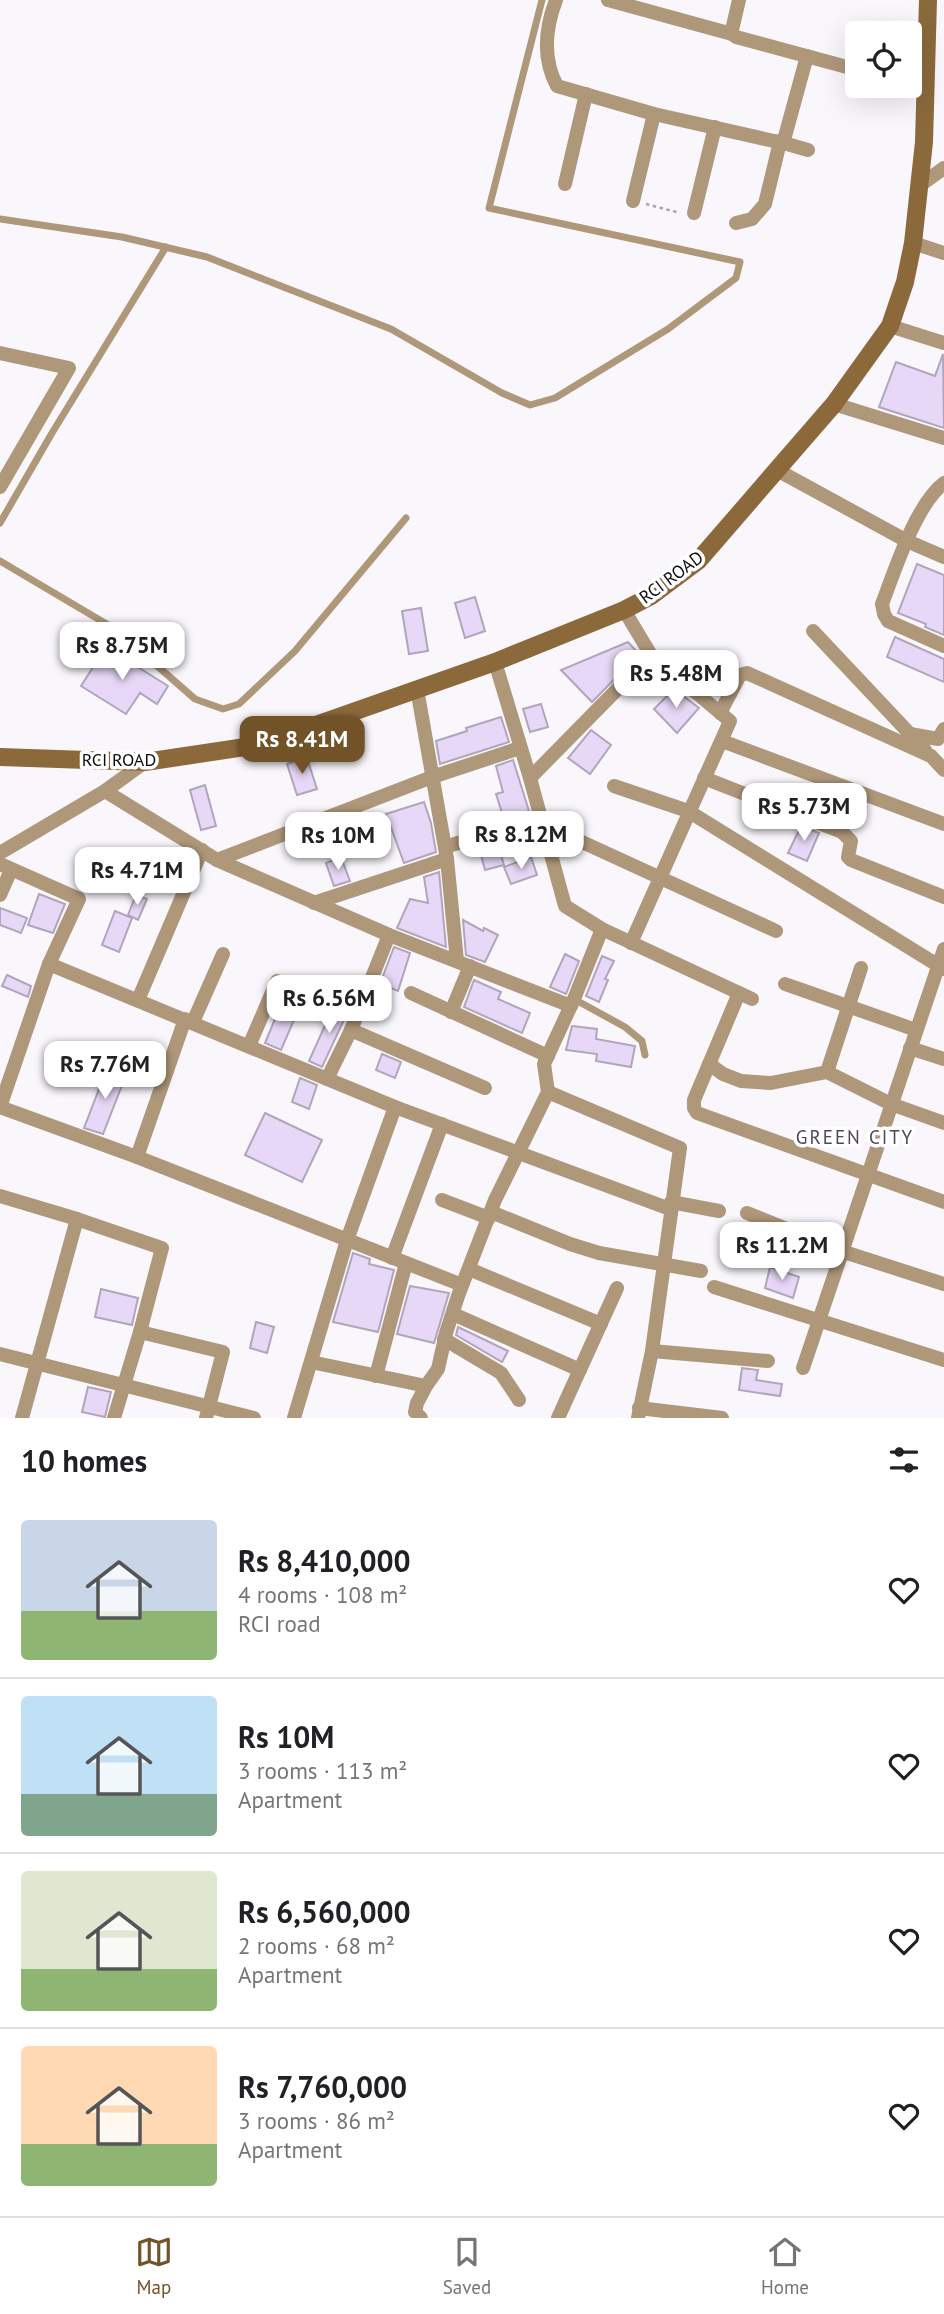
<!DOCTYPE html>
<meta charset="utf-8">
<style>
:root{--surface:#fff;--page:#f6f6f6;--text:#202124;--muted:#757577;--line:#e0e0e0;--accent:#725328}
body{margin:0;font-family:"PT Sans",sans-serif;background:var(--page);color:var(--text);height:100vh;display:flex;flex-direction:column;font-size:26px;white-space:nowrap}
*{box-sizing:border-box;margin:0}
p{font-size:23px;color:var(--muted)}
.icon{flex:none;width:38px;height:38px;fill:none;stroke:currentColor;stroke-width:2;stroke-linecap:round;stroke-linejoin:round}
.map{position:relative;height:1418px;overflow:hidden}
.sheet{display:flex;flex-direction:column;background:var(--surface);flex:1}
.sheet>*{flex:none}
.controls{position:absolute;left:845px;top:21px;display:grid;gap:14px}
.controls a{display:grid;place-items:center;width:77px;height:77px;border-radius:7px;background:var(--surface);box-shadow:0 7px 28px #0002;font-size:35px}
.price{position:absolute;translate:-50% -60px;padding:0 16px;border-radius:14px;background:#fff;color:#222;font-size:23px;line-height:46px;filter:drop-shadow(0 2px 4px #0008)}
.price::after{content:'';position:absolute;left:50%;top:42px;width:21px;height:16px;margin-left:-10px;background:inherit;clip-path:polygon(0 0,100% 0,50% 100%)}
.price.active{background:var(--accent);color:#fff}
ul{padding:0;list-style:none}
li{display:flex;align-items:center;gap:21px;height:175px;padding:0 21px}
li+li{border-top:2px solid var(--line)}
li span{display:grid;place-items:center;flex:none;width:196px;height:140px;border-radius:7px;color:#555}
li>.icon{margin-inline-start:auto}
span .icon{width:84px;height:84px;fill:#fffc;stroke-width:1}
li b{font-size:30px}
h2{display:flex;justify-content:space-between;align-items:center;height:84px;padding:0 21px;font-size:30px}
.menu{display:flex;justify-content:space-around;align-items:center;height:98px;border-top:2px solid var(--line);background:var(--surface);font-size:19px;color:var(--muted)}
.menu a{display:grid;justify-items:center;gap:4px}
.menu .active{color:var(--accent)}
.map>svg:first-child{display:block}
</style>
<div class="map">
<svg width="944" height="1418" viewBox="0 0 944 1418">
<rect width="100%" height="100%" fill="#f9f7fc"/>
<!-- building -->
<g fill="#e8d8f7" stroke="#b0a5bb" stroke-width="2">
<polygon points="943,354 944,428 879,407 896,362 935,376"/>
<polygon points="917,564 944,575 944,635 925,627 926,624 898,613"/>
<polygon points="475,597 485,631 465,638 455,603"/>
<polygon points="421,608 428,651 409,654 402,611"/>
<polygon points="895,637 944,659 944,682 887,657"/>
<polygon points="628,642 639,654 592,702 561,670"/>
<polygon points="106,647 168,686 157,704 140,693 126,714 81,686"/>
<polygon points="674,689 699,708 677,733 654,709"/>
<polygon points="541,704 548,727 530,732 523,709"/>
<polygon points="501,717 509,742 440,764 436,741 467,731 466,728"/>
<polygon points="591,730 611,745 590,774 568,758"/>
<polygon points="307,758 317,789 297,795 287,764"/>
<polygon points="513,760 529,811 504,819 496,794 503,792 496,766"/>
<polygon points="205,785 216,826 201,830 190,790"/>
<polygon points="424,802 431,823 436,852 404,863 386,814"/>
<polygon points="801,826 819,833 807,861 788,853"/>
<polygon points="497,841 504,865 485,870 479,847"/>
<polygon points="341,857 350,881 334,886 326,863"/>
<polygon points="531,857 537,875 511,884 504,867"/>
<polygon points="439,872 446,947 397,928 410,899 428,903 424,877"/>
<polygon points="39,894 65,904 53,933 28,925"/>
<polygon points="136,895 147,899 138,920 128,915"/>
<polygon points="0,908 27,918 21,933 0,925"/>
<polygon points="115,911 132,918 119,952 102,945"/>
<polygon points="463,920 483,931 484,928 498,935 485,962 466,955"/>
<polygon points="394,947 410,953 398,991 380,984"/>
<polygon points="565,954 579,961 566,994 550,987"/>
<polygon points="602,956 614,961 605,979 608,980 599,1002 586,996"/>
<polygon points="7,975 31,986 28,997 2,986"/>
<polygon points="474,980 501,992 498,999 530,1013 522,1033 464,1007"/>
<polygon points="290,983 307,990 281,1050 265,1043"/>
<polygon points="335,1003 349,1009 322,1067 309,1061"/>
<polygon points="572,1026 597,1029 596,1039 635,1046 631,1067 596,1061 597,1054 566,1050"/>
<polygon points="382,1054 401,1062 395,1078 376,1070"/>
<polygon points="107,1068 126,1075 103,1134 84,1128"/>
<polygon points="300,1078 317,1085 309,1109 292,1102"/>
<polygon points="265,1113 322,1140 302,1182 245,1155"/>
<polygon points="353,1253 370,1259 369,1264 394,1270 378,1332 333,1322"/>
<polygon points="770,1267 799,1277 793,1298 765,1288"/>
<polygon points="410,1286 449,1293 434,1343 397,1334"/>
<polygon points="101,1289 138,1298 132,1325 95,1317"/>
<polygon points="256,1322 274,1327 267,1353 250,1348"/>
<polygon points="458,1327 508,1351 502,1362 456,1335"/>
<polygon points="742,1368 758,1370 756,1380 782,1384 780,1396 739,1390"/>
<polygon points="88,1387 111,1392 105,1417 82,1412"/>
</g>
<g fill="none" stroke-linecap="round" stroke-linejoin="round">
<!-- path -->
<polyline stroke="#a8a5ab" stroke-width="2.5" stroke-dasharray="3.5 3.5" stroke-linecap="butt" points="646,204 680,213"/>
<!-- lane -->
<g stroke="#af977a" stroke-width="7">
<polyline points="0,219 122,237 207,257 391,329 502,393 530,405 555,398 668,329 736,278 740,262 489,208 542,0"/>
<polyline points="0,523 52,433 166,247"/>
<polyline points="0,561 115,629 195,699 223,709 239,704 295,651 406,518"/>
<polyline points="574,999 625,1027 642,1041 645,1055"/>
</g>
<!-- street -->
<g stroke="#af977a" stroke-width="14">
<path d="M556 0C545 29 542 58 557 86L654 114 774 141 780 142 784 140 807 56"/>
<polyline points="608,0 732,34"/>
<polyline points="739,0 732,30 732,34 736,37 858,70"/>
<polyline points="910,83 924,84"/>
<polyline points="565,184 586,94"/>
<polyline points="919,186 944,168"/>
<polyline points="633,201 654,114"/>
<polyline points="694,213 715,127"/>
<polyline points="736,223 752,219 765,204 780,142 808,150"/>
<polyline points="913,243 944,253"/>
<polyline points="890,326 944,343"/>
<polyline points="0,353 69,368 0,487"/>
<polyline points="834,404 944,438"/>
<polyline points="777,470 907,541 944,557"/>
<path d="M944 483C916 504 895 570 882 604L884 614 888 621 944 646"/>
<polyline points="624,610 651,655"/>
<polyline points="813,631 925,750"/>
<polyline points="495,662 530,778 651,655 730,721 631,943"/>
<polyline points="417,689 447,859 457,961"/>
<polyline points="720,713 740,675 747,673 931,756 944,770"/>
<polyline points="910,734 938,739 944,729"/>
<polyline points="722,741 944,824"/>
<polyline points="530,778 565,906 602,929 752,999"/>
<polyline points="704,778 842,832 851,841 848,857 851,860 944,897"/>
<polyline points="614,786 688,811 944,969"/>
<polyline points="105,791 217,860 389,935 571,1006"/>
<polyline points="569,836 776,931"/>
<polyline points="445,847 540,818"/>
<polyline points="0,853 105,791 145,762"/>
<polyline points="217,860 432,777 520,748"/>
<polyline points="0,864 79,899 49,964 0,1107"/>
<polyline points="0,895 11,870"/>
<polyline points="314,903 447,859"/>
<polyline points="49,964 395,1107 670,1209"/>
<polyline points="785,984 916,1030"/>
<polyline points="411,993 548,1056"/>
<polyline points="739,993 694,1100 694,1108 697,1113 944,1202"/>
<polyline points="138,1000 202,850"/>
<polyline points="451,1012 470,966"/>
<polyline points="185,1019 137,1157 462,1285"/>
<polyline points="193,1022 223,954"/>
<polyline points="351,1030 485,1088"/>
<polyline points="249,1046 277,981"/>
<polyline points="910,1048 944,1059"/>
<polyline points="709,1064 723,1074 741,1081 771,1083 827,1072 891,1104 944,1123"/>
<polyline points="827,1072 861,968"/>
<polyline points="327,1079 351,1030 389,935"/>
<polyline points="548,1092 680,1148 652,1351 638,1418"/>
<polyline points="0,1107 137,1157"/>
<polyline points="0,1196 77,1219 162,1248 140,1332 114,1418"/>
<polyline points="442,1200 489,1218"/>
<polyline points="671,1202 719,1211"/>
<polyline points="491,1212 570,1244 599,1253 701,1271"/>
<polyline points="747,1213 841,1251 944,1284"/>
<polyline points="392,1258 442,1124"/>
<polyline points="469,1269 601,1324"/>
<polyline points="714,1287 944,1360"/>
<polyline points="453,1314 580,1370"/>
<polyline points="140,1332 223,1352 206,1418"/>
<polyline points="444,1339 501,1373 519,1400"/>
<polyline points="652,1351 768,1361"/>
<polyline points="0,1354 254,1418"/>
<polyline points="311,1362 426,1386 417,1403 415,1412 421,1418"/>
<polyline points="803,1368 944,949"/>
<polyline points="376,1376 406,1263"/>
<polyline points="426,1386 438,1369 446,1333 458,1296 495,1200 548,1092 544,1064 574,999 602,929"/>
<polyline points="639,1408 722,1418"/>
<polyline points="22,1418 77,1219"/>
<polyline points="294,1418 347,1240 395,1107"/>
<polyline points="558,1418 617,1288"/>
</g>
<!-- secondary -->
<polyline stroke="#8b693b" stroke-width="18" points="0,757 145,762 259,745 495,662 624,610 651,596 698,561 834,404 890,326 905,282 913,243 924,142 928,0"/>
</g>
<g text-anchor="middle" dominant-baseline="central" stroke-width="7" stroke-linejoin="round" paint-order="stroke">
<!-- street labels -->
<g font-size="18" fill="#0f0b12" stroke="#fff">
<text transform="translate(671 577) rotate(-37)">RCI ROAD</text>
<text x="119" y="759">RCI ROAD</text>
</g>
<!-- neighbourhood labels -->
<g font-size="19" letter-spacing="2" fill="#504659" stroke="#fff">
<text x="855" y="1137">GREEN CITY</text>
</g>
</g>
</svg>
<div class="controls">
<a><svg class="icon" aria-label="locate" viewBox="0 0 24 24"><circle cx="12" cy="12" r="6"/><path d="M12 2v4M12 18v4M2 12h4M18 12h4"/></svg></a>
</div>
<b class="price" style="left:122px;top:682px">Rs 8.75M</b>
<b class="price" style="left:676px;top:710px">Rs 5.48M</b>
<b class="price active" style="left:302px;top:776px">Rs 8.41M</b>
<b class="price" style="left:804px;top:843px">Rs 5.73M</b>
<b class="price" style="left:521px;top:871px">Rs 8.12M</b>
<b class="price" style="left:338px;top:872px">Rs 10M</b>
<b class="price" style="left:137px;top:907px">Rs 4.71M</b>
<b class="price" style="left:329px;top:1035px">Rs 6.56M</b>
<b class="price" style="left:105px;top:1101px">Rs 7.76M</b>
<b class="price" style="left:782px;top:1282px">Rs 11.2M</b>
</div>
<section class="sheet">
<h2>10 homes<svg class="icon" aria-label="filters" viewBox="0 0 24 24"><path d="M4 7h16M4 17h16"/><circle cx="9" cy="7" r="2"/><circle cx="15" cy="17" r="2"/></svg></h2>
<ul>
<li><span style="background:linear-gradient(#c9d6e8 65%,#8fb573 0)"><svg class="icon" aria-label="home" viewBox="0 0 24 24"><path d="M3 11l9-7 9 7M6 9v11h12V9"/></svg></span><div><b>Rs 8,410,000</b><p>4 rooms · 108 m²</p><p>RCI road</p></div><svg class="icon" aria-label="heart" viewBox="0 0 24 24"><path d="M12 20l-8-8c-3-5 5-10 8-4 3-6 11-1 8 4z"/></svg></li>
<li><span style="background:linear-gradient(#bfe0f5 70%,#7fa58c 0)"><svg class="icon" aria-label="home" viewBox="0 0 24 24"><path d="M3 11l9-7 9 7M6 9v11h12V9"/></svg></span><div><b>Rs 10M</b><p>3 rooms · 113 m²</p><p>Apartment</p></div><svg class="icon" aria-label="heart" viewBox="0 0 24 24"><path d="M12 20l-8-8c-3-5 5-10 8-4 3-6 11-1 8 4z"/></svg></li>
<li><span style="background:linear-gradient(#dfe7d0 70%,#8fb573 0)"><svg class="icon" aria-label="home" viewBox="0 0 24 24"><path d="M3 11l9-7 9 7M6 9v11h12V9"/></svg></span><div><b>Rs 6,560,000</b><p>2 rooms · 68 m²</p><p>Apartment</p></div><svg class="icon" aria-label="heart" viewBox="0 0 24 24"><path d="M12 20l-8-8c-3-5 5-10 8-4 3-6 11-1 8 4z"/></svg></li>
<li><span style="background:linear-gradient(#ffd9b3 70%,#8fb573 0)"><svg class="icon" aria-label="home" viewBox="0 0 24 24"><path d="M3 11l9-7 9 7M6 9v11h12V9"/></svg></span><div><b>Rs 7,760,000</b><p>3 rooms · 86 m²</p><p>Apartment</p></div><svg class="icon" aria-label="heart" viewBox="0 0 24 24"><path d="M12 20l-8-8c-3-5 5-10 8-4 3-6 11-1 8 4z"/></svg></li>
</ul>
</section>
<nav class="menu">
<a class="active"><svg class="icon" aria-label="map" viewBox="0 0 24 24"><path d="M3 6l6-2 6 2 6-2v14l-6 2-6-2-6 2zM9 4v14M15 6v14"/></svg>Map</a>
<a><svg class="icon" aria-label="saved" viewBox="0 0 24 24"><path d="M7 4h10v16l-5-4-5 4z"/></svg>Saved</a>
<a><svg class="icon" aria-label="home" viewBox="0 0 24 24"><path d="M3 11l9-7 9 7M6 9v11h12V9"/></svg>Home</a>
</nav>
